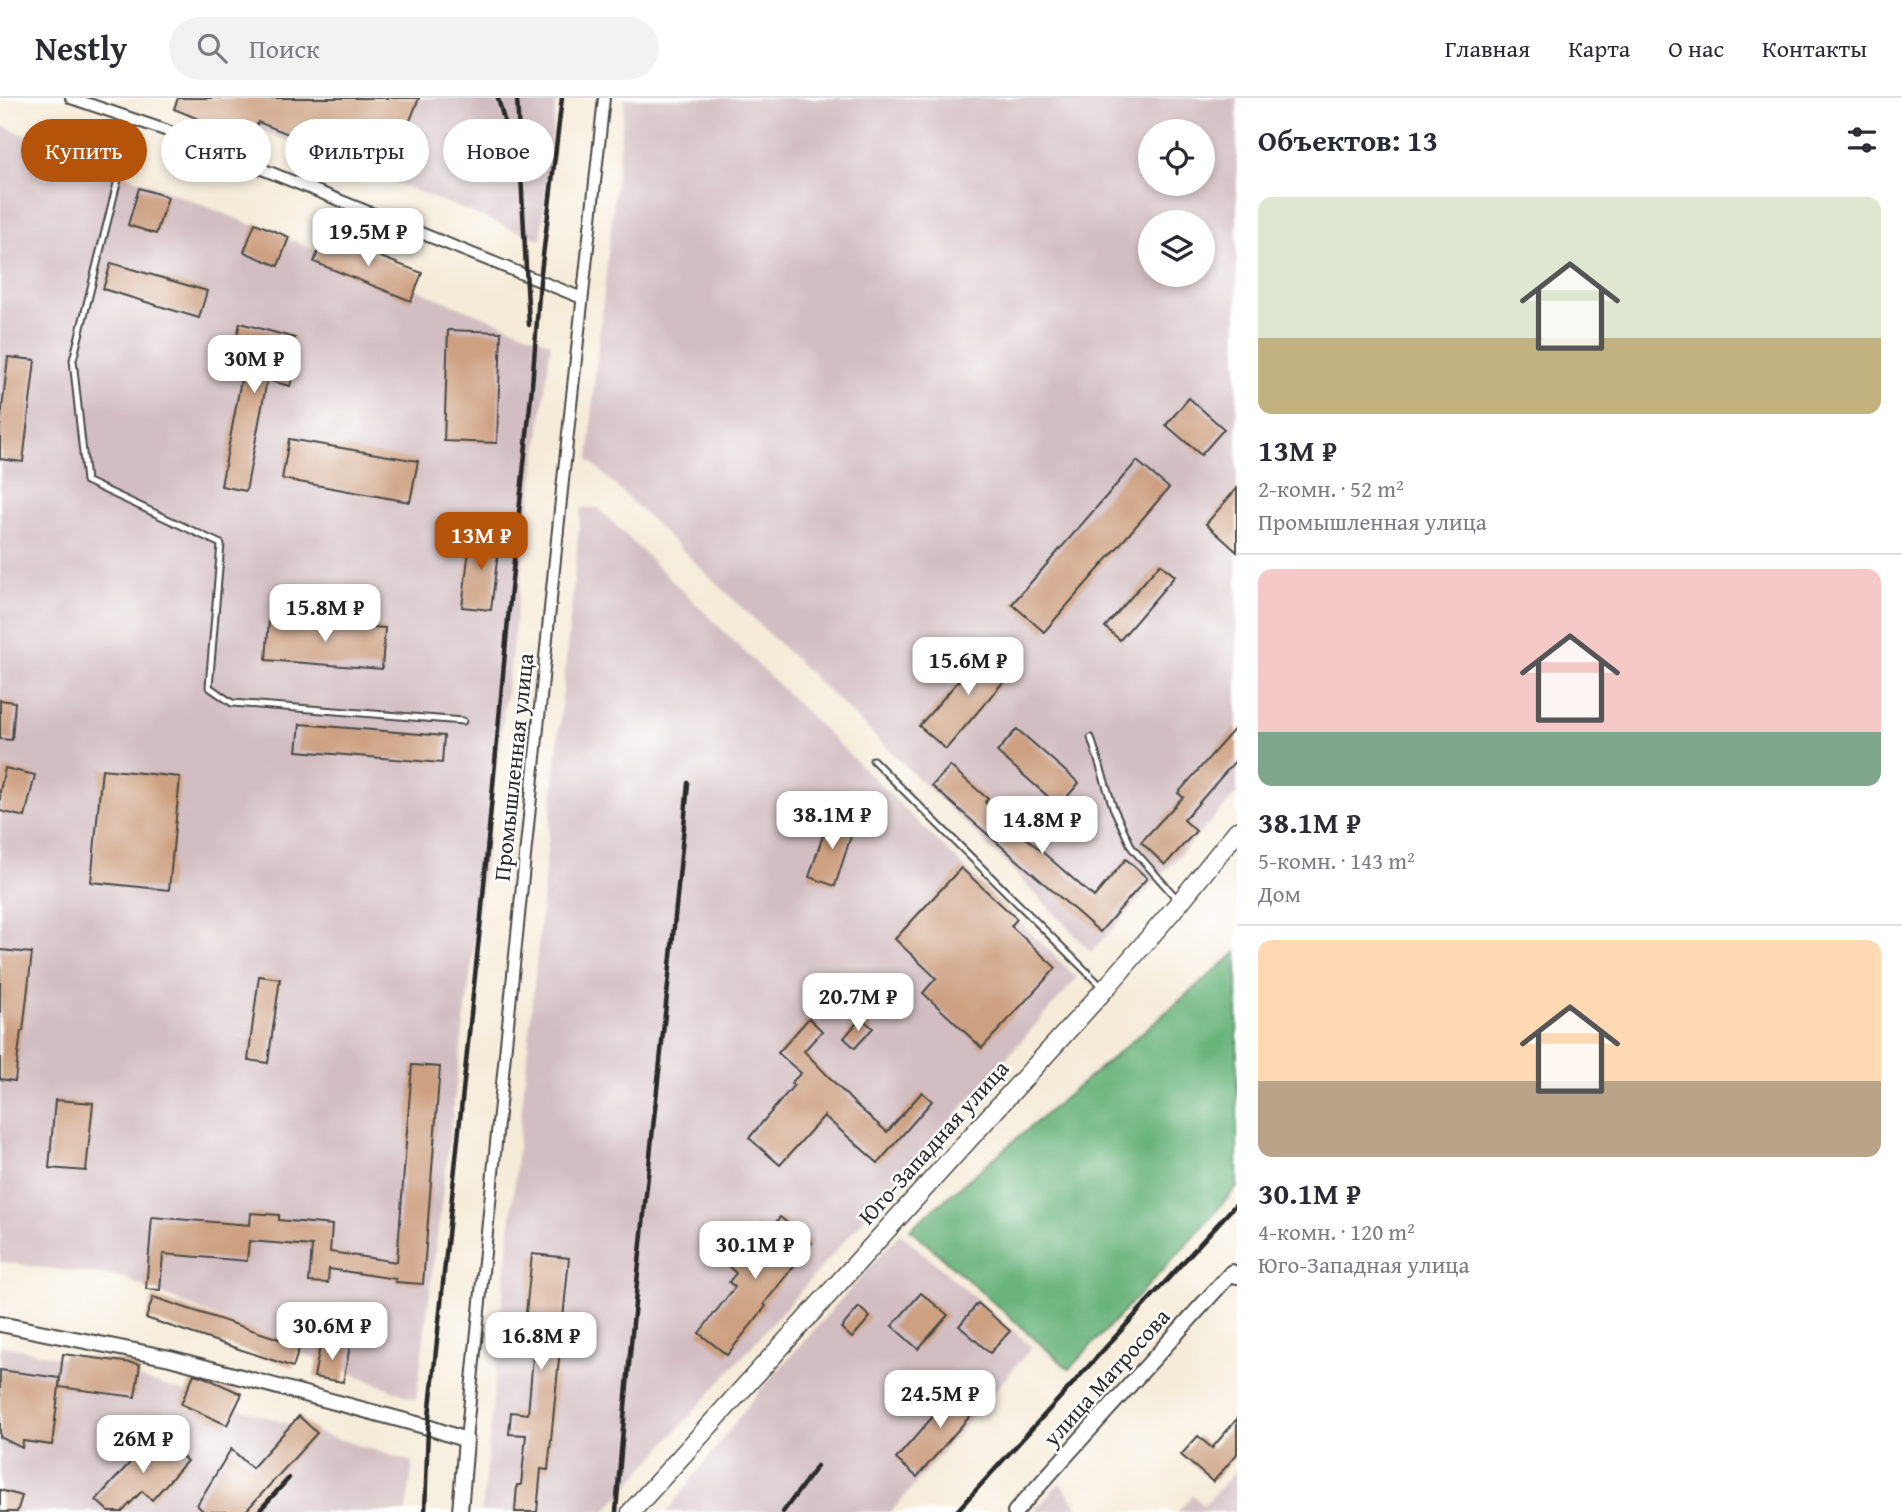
<!DOCTYPE html>
<html lang="ru">
<meta charset="utf-8">
<style>
:root{--surface:#fff;--page:#f2f2f3;--text:#2b2b33;--muted:#7c7c81;--line:#e1e1e2;--accent:#b45309}
body{margin:0;font-family:"Gentium Book Plus",serif;background:var(--page);color:var(--text);height:100vh;display:flex;flex-direction:column;font-size:26px;white-space:nowrap}
*{box-sizing:border-box;margin:0}
p{font-size:23px;color:var(--muted)}
.icon{flex:none;width:38px;height:38px;fill:none;stroke:currentColor;stroke-width:2;stroke-linecap:round;stroke-linejoin:round}
.map{position:relative;flex:1;overflow:hidden}
.side{display:flex;flex-direction:column;background:var(--surface);width:665px}
.side>*{flex:none}
.hud{position:absolute;left:21px;top:21px;width:665px;height:63px;display:flex;gap:14px}
.fabs{position:absolute;left:1138px;top:21px;display:grid;gap:14px}
.fabs a{display:grid;place-items:center;width:77px;height:77px;border-radius:50%;background:var(--surface);box-shadow:0 4px 10px #0003;font-size:35px}
.price{position:absolute;translate:-50% -60px;padding:0 16px;border-radius:14px;background:#fff;color:#222;font-size:23px;line-height:46px;filter:drop-shadow(0 2px 4px #0008)}
.price::after{content:'';position:absolute;left:50%;top:42px;width:21px;height:16px;margin-left:-10px;background:inherit;clip-path:polygon(0 0,100% 0,50% 100%)}
.price.current{background:var(--accent);color:#fff}
ul{padding:0;list-style:none}
li{display:grid;align-content:center;gap:14px;height:371px;padding:0 21px}
li+li{border-top:2px solid var(--line)}
li span{display:grid;place-items:center;height:217px;border-radius:14px;color:#555}
li>.icon{margin-inline-start:auto}
span .icon{width:126px;height:126px;fill:#fffc;stroke-width:1}
li b{font-size:30px}
h2{display:flex;justify-content:space-between;align-items:center;height:84px;padding:0 21px;font-size:30px}
.pill{padding:0 24px;border-radius:32px;background:var(--surface);box-shadow:0 4px 10px #0003;font-size:24px;line-height:63px}
.pill.current{background:var(--accent);color:#fff}
header{display:flex;align-items:center;gap:42px;box-sizing:border-box;height:98px;padding:0 35px;background:var(--surface);border-bottom:2px solid var(--line)}
header strong{font-size:33px}
nav{display:flex;gap:38px;margin-inline-start:auto;font-size:24px}
.search{width:490px;height:63px;background:var(--page);display:flex;align-items:center;gap:18px;box-sizing:border-box;padding:0 24px;border-radius:38px;color:var(--muted);font-size:26px}
main{display:flex;flex:1;min-height:0}
.map>svg:first-child{display:block}
</style>
<header>
<strong>Nestly</strong>
<div class="search"><svg class="icon" aria-label="search" viewBox="0 0 24 24"><circle cx="10" cy="10" r="6"/><path d="M15 15l6 6"/></svg>Поиск</div>
<nav><a>Главная</a><a>Карта</a><a>О нас</a><a>Контакты</a></nav>
</header>
<main>
<div class="map">
<svg width="1237" height="1414" viewBox="0 0 1237 1414">
<rect width="100%" height="100%" fill="#fff"/>
<filter id="ink" filterUnits="userSpaceOnUse"><feTurbulence type="fractalNoise" baseFrequency=".0143" numOctaves="2"/><feDisplacementMap in="SourceGraphic" scale="14" xChannelSelector="R" yChannelSelector="G"/><feConvolveMatrix kernelMatrix="1 2 1 2 8 2 1 2 1" color-interpolation-filters="sRGB"/></filter>
<filter id="wash" filterUnits="userSpaceOnUse"><feTurbulence type="fractalNoise" baseFrequency=".00686" numOctaves="4" result="noise"/><feDisplacementMap in="SourceGraphic" scale="28" xChannelSelector="R" yChannelSelector="G"/><feGaussianBlur stdDeviation="1.57" result="paint"/><feColorMatrix in="noise" values="0 0 0 0 0 0 0 0 0 0 0 0 0 0 0 0 0 1.4 0 .05"/><feComposite in="paint" operator="in"/></filter>
<g filter="url(#wash)">
<rect width="100%" height="100%" fill="#f5ebd8"/>
<!-- industrial -->
<g fill="#d2bec2" fill-rule="evenodd">
<polygon points="179,0 556,0 541,142"/>
<path d="M625 0H1237V695L1091 854 1006 765 589 362 595 276ZM1150 33H1202V86H1150ZM1150 124H1202V177H1150Z"/>
<polygon points="0,27 551,245 416,1302 123,1180 0,1164"/>
<polygon points="581,410 598,410 1077,880 605,1414 482,1414"/>
<polygon points="900,1135 1032,1249 891,1414 667,1414 756,1297"/>
<polygon points="0,1247 103,1269 413,1364 406,1414 0,1414"/>
<polygon points="1237,1371 1237,1414 1177,1414 1193,1397 1203,1408"/>
<polygon points="1060,1385 1082,1414 1033,1414"/>
</g>
<!-- forest -->
<polygon fill="#6bb47b" stroke="#4b7053" stroke-width="2" points="1237,854 1237,1089 1187,1146 1069,1271 910,1131"/>
<g id="blocks">
<!-- building -->
<g fill="#cda081">
<polygon points="178,0 419,0 389,75 258,24 248,49 198,29 201,22 174,11"/>
<polygon points="139,90 168,99 156,136 128,127"/>
<polygon points="255,125 289,139 278,168 244,154"/>
<polygon points="324,137 422,175 411,203 314,164"/>
<polygon points="111,165 207,193 199,220 103,191"/>
<polygon points="240,225 295,240 286,270 294,272 290,288 267,282 246,393 221,388 242,277 237,275 243,252 234,250"/>
<polygon points="448,232 501,234 497,345 444,343"/>
<polygon points="8,259 35,262 23,364 0,361 0,329"/>
<polygon points="1189,300 1224,331 1201,357 1166,327"/>
<polygon points="289,341 418,363 410,404 282,381"/>
<polygon points="1137,363 1169,390 1044,534 1012,506"/>
<polygon points="1237,390 1237,454 1206,426"/>
<polygon points="471,435 500,438 491,512 462,509"/>
<polygon points="1160,466 1175,478 1120,542 1105,529"/>
<polygon points="269,521 385,530 382,571 266,562"/>
<polygon points="990,547 1016,569 946,651 919,628"/>
<polygon points="0,602 15,604 12,642 0,641"/>
<polygon points="300,626 444,638 442,665 297,653"/>
<polygon points="1237,628 1237,661 1184,722 1196,733 1165,767 1141,744 1183,699 1178,695"/>
<polygon points="1017,631 1079,685 1059,708 997,654"/>
<polygon points="950,668 988,701 985,704 1094,799 1126,761 1147,780 1100,834 932,688"/>
<polygon points="5,670 35,677 25,719 0,713 0,693"/>
<polygon points="102,671 180,679 169,792 91,784"/>
<polygon points="830,717 855,725 835,788 809,779"/>
<polygon points="961,770 1017,821 1011,828 1056,870 982,950 923,895 936,880 895,841"/>
<polygon points="0,852 32,855 23,933 21,933 15,983 0,981"/>
<polygon points="259,878 280,881 268,965 248,962"/>
<polygon points="809,920 822,933 804,953 854,1005 887,1034 922,994 932,1003 878,1065 824,1018 780,1067 749,1040 794,987 791,985 801,975 778,955"/>
<polygon points="861,920 873,930 855,950 844,940"/>
<polygon points="412,967 440,969 423,1186 395,1184 396,1181 329,1171 328,1185 309,1184 312,1148 249,1143 247,1163 163,1156 160,1192 146,1191 152,1119 250,1127 251,1115 279,1117 279,1122 332,1127 330,1154 397,1164"/>
<polygon points="55,1002 93,1005 86,1073 49,1070"/>
<polygon points="780,1119 812,1145 764,1206 766,1208 727,1257 699,1235 735,1189 729,1184 736,1175 726,1166 757,1126 768,1135"/>
<polygon points="532,1156 569,1160 548,1372 541,1371 537,1414 515,1414 517,1387 521,1387 526,1337 509,1336 511,1314 528,1316 535,1236 524,1235"/>
<polygon points="921,1195 948,1217 918,1251 892,1228"/>
<polygon points="153,1199 300,1248 293,1269 146,1220"/>
<polygon points="978,1205 1010,1233 990,1255 959,1228"/>
<polygon points="859,1209 870,1219 852,1240 841,1230"/>
<polygon points="321,1243 350,1248 343,1284 314,1279"/>
<polygon points="63,1256 140,1266 135,1299 59,1289"/>
<polygon points="0,1272 60,1280 52,1347 23,1343 22,1350 0,1339"/>
<polygon points="194,1276 204,1279 242,1296 227,1327 181,1306"/>
<polygon points="963,1284 984,1302 917,1379 896,1361"/>
<polygon points="299,1318 317,1335 245,1414 204,1414 197,1407 231,1351 252,1370"/>
<polygon points="1237,1321 1237,1356 1213,1384 1181,1357 1198,1338 1212,1350"/>
<polygon points="157,1335 187,1363 152,1402 142,1393 122,1414 109,1414 96,1402"/>
<polygon points="0,1392 22,1398 17,1414 0,1414"/>
</g>
</g>
</g>
<g filter="url(#ink)">
<use href="#blocks" fill-opacity="0" stroke="#494845" stroke-width="2"/>
<g fill="none" stroke-linecap="round" stroke-linejoin="round">
<defs>
<g id="service">
<polyline points="133,21 73,262 86,383 221,446 209,589 232,605 463,623"/>
<polyline points="1091,640 1113,709 1132,750 1177,801"/>
<polyline points="873,662 1102,889"/>
</g>
<g id="minor">
<polyline points="71,0 165,32 582,200"/>
<polyline points="466,1342 563,382 604,0"/>
</g>
<g id="tertiary">
<polyline points="0,1226 170,1260 428,1329 466,1342 460,1414"/>
<polyline points="1015,1414 1232,1174 1237,1178"/>
</g>
<polyline id="primary" points="631,1414 1105,891 1180,804 1237,733"/>
</defs>
<!-- service casing -->
<use href="#service" stroke="#494845" stroke-width="9"/>
<!-- minor casing -->
<use href="#minor" stroke="#494845" stroke-width="14"/>
<!-- tertiary casing -->
<use href="#tertiary" stroke="#494845" stroke-width="18"/>
<!-- primary casing -->
<use href="#primary" stroke="#494845" stroke-width="21"/>
<!-- service -->
<use href="#service" stroke="#fff" stroke-width="5"/>
<!-- minor -->
<use href="#minor" stroke="#fff" stroke-width="10"/>
<!-- tertiary -->
<use href="#tertiary" stroke="#fff" stroke-width="14"/>
<!-- primary -->
<use href="#primary" stroke="#fff" stroke-width="18"/>
<!-- rail -->
<g stroke="#2b2b2b" stroke-width="4.5">
<polyline points="498,0 513,55"/>
<polyline points="517,0 529,227"/>
<polyline points="258,1414 289,1380"/>
<polyline points="425,1414 428,1329 481,820 508,521 532,288 540,183 562,0"/>
<path d="M616 1414C635 1171 666 928 688 685"/>
<polyline points="783,1414 817,1368"/>
<polyline points="956,1414 1237,1105"/>
</g>
</g>
</g>
<g text-anchor="middle" dominant-baseline="central" stroke-width="5" stroke-linejoin="round" paint-order="stroke">
<!-- street labels -->
<g font-size="23" fill="#2b2b2b" stroke="#fff">
<text transform="translate(513 669) rotate(-84)">Промышленная улица</text>
<text transform="translate(933 1044) rotate(-48)">Юго-Западная улица</text>
<text transform="translate(1106 1279) rotate(-48)">улица Матросова</text>
</g>
</g>
</svg>
<div class="fabs">
<a><svg class="icon" aria-label="locate" viewBox="0 0 24 24"><circle cx="12" cy="12" r="6"/><path d="M12 2v4M12 18v4M2 12h4M18 12h4"/></svg></a>
<a><svg class="icon" aria-label="layers" viewBox="0 0 24 24"><path d="M12 4l9 5-9 5-9-5zM3 14l9 5 9-5"/></svg></a>
</div>
<b class="price" style="left:368px;top:170px">19.5M ₽</b>
<b class="price" style="left:254px;top:297px">30M ₽</b>
<b class="price current" style="left:481px;top:474px">13M ₽</b>
<b class="price" style="left:325px;top:546px">15.8M ₽</b>
<b class="price" style="left:968px;top:599px">15.6M ₽</b>
<b class="price" style="left:832px;top:753px">38.1M ₽</b>
<b class="price" style="left:1042px;top:758px">14.8M ₽</b>
<b class="price" style="left:858px;top:935px">20.7M ₽</b>
<b class="price" style="left:755px;top:1183px">30.1M ₽</b>
<b class="price" style="left:332px;top:1264px">30.6M ₽</b>
<b class="price" style="left:541px;top:1274px">16.8M ₽</b>
<b class="price" style="left:940px;top:1332px">24.5M ₽</b>
<b class="price" style="left:143px;top:1377px">26M ₽</b>
<div class="hud">
<a class="pill current">Купить</a>
<a class="pill">Снять</a>
<a class="pill">Фильтры</a>
<a class="pill">Новое</a>
</div>
</div>
<section class="side">
<h2>Объектов: 13<svg class="icon" aria-label="filters" viewBox="0 0 24 24"><path d="M4 7h16M4 17h16"/><circle cx="9" cy="7" r="2"/><circle cx="15" cy="17" r="2"/></svg></h2>
<ul>
<li><span style="background:linear-gradient(#dfe7d0 65%,#c2b280 0)"><svg class="icon" aria-label="home" viewBox="0 0 24 24"><path d="M3 11l9-7 9 7M6 9v11h12V9"/></svg></span><div><b>13M ₽</b><p>2-комн. · 52 m²</p><p>Промышленная улица</p></div></li>
<li><span style="background:linear-gradient(#f6c9c9 75%,#7fa58c 0)"><svg class="icon" aria-label="home" viewBox="0 0 24 24"><path d="M3 11l9-7 9 7M6 9v11h12V9"/></svg></span><div><b>38.1M ₽</b><p>5-комн. · 143 m²</p><p>Дом</p></div></li>
<li><span style="background:linear-gradient(#ffd9b3 65%,#b9a48a 0)"><svg class="icon" aria-label="home" viewBox="0 0 24 24"><path d="M3 11l9-7 9 7M6 9v11h12V9"/></svg></span><div><b>30.1M ₽</b><p>4-комн. · 120 m²</p><p>Юго-Западная улица</p></div></li>
</ul>
</section>
</main>
